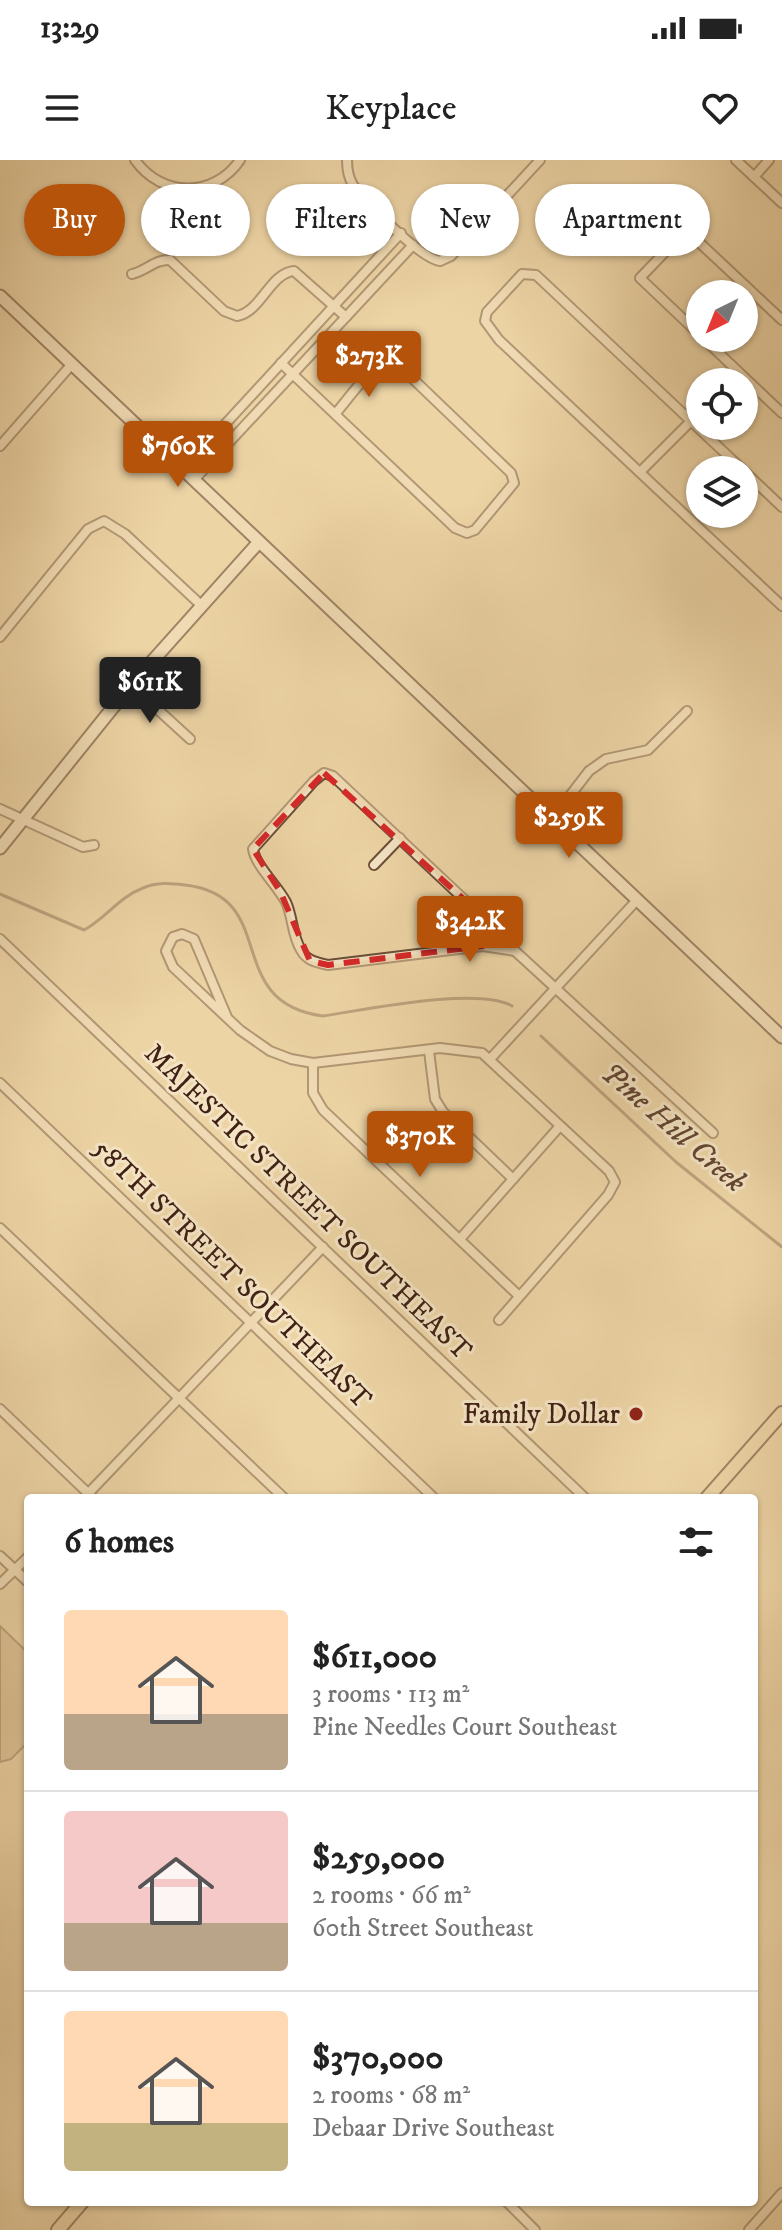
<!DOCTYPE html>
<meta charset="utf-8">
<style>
:root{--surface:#fff;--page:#f6f6f6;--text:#222;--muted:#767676;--line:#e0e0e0;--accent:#b45309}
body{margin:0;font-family:"IM FELL DW Pica",serif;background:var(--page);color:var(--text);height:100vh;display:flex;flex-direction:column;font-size:30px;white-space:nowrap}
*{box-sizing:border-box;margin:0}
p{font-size:26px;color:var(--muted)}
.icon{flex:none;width:44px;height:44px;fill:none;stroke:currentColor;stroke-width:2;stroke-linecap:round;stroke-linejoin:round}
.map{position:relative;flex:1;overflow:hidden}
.panel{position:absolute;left:24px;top:1334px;width:734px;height:712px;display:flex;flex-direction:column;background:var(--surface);border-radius:8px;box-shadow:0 2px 6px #0004}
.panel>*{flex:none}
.guide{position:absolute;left:24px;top:24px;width:734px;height:72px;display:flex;gap:16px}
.needle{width:52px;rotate:223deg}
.tools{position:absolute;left:686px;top:120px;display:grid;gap:16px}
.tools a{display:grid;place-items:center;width:72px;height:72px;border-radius:50%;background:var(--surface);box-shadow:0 2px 6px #0004;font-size:40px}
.price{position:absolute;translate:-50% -68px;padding:0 18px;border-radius:8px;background:var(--accent);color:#fff;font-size:26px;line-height:52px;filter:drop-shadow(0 2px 4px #0008)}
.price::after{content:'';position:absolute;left:50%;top:48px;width:24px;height:18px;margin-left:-12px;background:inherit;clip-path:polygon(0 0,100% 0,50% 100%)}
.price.current{background:#222;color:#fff}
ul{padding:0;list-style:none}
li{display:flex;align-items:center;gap:24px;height:200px;padding:0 40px}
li+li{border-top:2px solid var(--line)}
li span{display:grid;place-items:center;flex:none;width:224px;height:160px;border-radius:8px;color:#555}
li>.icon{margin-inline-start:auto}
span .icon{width:96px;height:96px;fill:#fffc;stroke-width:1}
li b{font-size:34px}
h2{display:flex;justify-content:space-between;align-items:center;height:96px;padding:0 40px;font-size:34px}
.chip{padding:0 28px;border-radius:36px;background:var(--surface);box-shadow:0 2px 6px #0004;font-size:28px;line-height:72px}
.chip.current{background:var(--accent);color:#fff}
.status{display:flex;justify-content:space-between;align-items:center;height:56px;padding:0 40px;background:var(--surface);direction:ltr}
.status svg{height:22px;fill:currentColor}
header{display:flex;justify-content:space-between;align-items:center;height:104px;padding:0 40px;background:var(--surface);font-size:36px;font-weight:600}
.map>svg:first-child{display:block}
</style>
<div class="status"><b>13:29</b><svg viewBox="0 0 49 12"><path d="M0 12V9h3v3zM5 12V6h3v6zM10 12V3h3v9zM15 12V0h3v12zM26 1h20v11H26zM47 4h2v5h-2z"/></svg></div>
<header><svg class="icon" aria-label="menu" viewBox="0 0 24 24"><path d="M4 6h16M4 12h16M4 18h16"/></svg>Keyplace<svg class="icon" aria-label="heart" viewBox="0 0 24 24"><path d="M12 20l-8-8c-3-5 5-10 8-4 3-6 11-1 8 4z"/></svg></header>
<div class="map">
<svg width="782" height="2070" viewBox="0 0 782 2070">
<rect width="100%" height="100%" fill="#edd4a5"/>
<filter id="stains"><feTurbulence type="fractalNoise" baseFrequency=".0025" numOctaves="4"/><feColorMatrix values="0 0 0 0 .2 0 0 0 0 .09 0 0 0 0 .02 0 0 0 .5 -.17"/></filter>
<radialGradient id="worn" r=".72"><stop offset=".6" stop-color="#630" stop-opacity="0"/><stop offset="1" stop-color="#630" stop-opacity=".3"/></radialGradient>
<!-- green -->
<polygon fill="#d0b68c" stroke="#886c50" stroke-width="2" points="0,1466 28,1493 28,1582 11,1599 0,1602"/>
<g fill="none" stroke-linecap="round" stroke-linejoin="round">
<!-- stream -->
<g stroke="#84684e" stroke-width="3">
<path d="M0 734 84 770C106 758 119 737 143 728 157 722 170 723 185 725 282 736 220 842 323 856 364 850 479 826 512 846"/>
<polyline points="541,876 676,1002 782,1087"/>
</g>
<defs>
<g id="street">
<path d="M135 0C162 38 214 38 240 0"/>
<path d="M347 0C347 9 348 17 353 25 365 42 421 99 440 101L451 96 540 0"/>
<polyline points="736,0 782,43"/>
<polyline points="754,17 769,0"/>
<path d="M132 114C146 111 155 99 170 100L224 151 237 156C261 152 270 113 294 111L346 157"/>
<polyline points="700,175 640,118 686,70 782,160"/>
<polyline points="703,178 782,253"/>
<path d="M281 203 455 368 467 373 475 370 514 323 511 313 412 218 390 203C366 210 351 236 335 254"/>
<polyline points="0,286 72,204"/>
<polyline points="183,310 401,73"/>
<polyline points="743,310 536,115 522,114 487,152 485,161 499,180 782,446"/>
<polyline points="744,311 782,347"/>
<polyline points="640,312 691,261"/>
<polyline points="194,320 413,85"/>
<polyline points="0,477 88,369 104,361 125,374 202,446"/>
<polyline points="131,525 190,579"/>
<polyline points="0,649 83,687 94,685"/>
<polyline points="552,659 589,611 606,599 648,590 687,551"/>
<polyline points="374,705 400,678"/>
<polyline points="0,779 585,1338"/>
<path d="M483 786 479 761 469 744 333 616 324 613 314 621 253 689C255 705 277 725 286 742 293 757 292 776 301 790 307 801 316 802 328 805L483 786 515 791 713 973"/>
<polyline points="227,857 194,779 182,774 173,777 166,791 173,807 240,870 270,891 291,899 313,903 440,888 482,893 609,1011 615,1022 608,1035 499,1160"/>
<polyline points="429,891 435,939 443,952 513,1019"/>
<polyline points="491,898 637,740"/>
<polyline points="313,903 313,933 323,950 519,1136"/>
<polyline points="0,923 434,1338"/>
<polyline points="0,1068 284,1338"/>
<polyline points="460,1079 560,966"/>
<polyline points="0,1249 93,1338"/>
<polyline points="84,1338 323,1087"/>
<polyline points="0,1396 28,1422"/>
<polyline points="0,1424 28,1397"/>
<polyline points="507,2042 535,2070"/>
<polyline points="749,2070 782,2033"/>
</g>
<g id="secondary">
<polyline points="0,136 782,877"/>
<polyline points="0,688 131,525 259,382"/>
</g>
<g id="primary">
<polyline points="707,1338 782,1253"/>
<polyline points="58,2070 82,2042"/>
</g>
</defs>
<!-- street casing -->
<use href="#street" stroke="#6b4e38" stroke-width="12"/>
<!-- secondary casing -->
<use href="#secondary" stroke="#402214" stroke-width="15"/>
<!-- primary casing -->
<use href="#primary" stroke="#402214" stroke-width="16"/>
<!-- street -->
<use href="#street" stroke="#f3e3c4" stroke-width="8"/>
<!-- secondary -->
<use href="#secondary" stroke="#f3e3c4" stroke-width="11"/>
<!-- primary -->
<use href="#primary" stroke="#edd4a5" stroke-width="12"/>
</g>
<!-- marked area -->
<path d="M0 0H782V2070H0ZM324 613 469 744 483 786 328 805 310 801 280 731 253 689Z" fill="#edd4a5" fill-opacity=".55" fill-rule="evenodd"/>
<path fill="none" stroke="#d62828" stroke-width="6" stroke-dasharray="16 10" stroke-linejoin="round" d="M324 613 469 744 483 786 328 805 310 801 280 731 253 689Z"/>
<!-- markers -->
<circle fill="#8f2418" stroke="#f3e3c4" stroke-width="3" cx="636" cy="1254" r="8"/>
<g text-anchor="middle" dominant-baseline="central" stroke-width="6" stroke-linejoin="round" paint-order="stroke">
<!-- street labels -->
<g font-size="28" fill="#402214" stroke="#f3e3c4">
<text transform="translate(308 1042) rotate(44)">MAJESTIC STREET SOUTHEAST</text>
<text transform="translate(232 1114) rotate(44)">58TH STREET SOUTHEAST</text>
</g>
<!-- poi labels -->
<g font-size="28" fill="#402214" stroke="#f3e3c4" text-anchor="end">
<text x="620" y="1254">Family Dollar</text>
</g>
<!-- water labels -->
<g font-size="30" font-style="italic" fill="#624531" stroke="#f3e3c4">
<text transform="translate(673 968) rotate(41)">Pine Hill Creek</text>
</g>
</g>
<rect width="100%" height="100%" filter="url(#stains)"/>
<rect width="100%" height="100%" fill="url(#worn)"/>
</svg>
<div class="tools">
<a><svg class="needle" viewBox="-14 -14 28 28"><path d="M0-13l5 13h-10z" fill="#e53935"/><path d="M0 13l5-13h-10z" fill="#767676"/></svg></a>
<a><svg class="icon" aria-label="locate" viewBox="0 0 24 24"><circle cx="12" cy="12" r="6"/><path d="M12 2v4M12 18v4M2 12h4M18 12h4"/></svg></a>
<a><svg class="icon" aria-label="layers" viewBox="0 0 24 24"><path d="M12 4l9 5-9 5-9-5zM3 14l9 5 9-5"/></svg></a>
</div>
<b class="price" style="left:369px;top:239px">$273K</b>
<b class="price" style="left:178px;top:329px">$760K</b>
<b class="price current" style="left:150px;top:565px">$611K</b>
<b class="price" style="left:569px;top:700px">$259K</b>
<b class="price" style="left:470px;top:804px">$342K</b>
<b class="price" style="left:420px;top:1019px">$370K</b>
<div class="guide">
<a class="chip current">Buy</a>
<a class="chip">Rent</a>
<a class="chip">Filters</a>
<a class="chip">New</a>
<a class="chip">Apartment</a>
</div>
<section class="panel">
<h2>6 homes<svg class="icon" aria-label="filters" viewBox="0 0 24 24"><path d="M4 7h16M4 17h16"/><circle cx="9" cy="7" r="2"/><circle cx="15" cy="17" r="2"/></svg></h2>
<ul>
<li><span style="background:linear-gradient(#ffd9b3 65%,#b9a48a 0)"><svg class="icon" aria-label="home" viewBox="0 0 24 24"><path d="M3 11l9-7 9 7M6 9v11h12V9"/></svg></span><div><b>$611,000</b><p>3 rooms · 113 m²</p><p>Pine Needles Court Southeast</p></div></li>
<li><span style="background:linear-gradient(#f6c9c9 70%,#b9a48a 0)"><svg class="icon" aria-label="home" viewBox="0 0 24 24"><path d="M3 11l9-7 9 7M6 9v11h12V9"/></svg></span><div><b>$259,000</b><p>2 rooms · 66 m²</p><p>60th Street Southeast</p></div></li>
<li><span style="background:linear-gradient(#ffd9b3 70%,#c2b280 0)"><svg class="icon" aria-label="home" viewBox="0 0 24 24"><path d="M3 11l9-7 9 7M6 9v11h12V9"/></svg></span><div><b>$370,000</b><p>2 rooms · 68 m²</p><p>Debaar Drive Southeast</p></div></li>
</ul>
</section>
</div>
